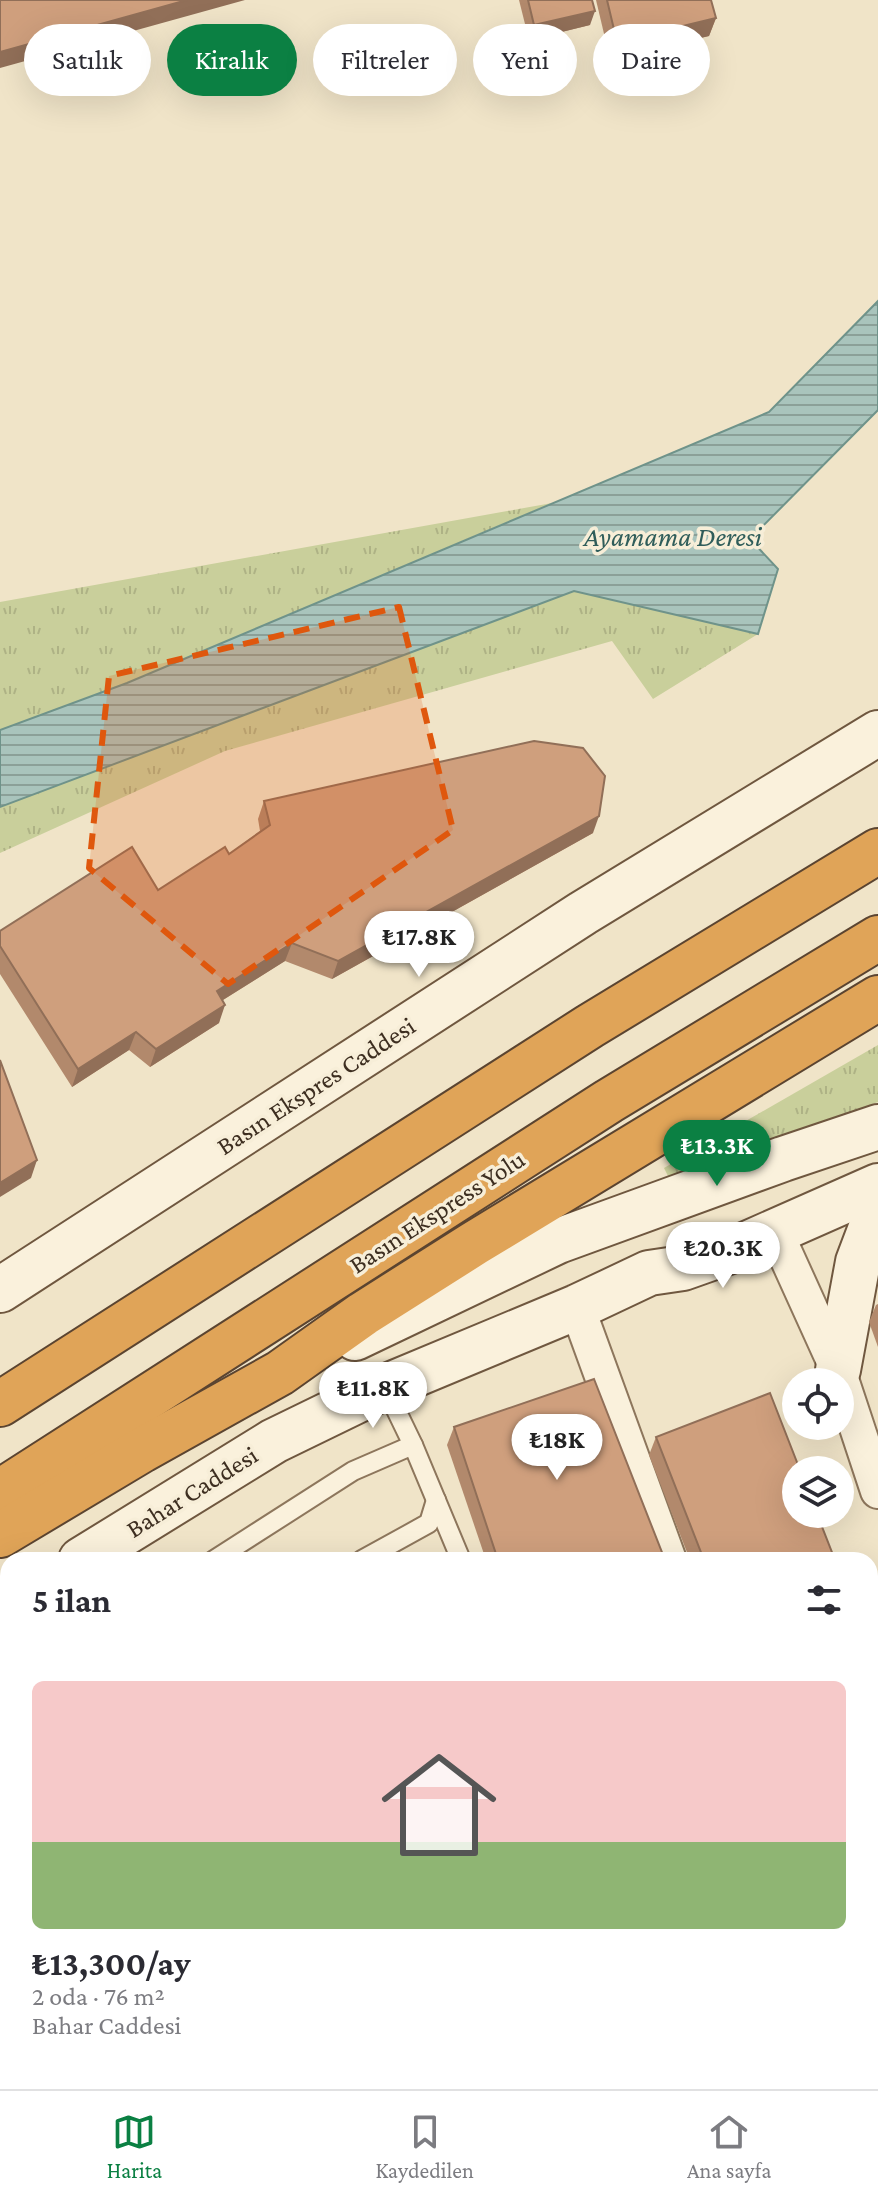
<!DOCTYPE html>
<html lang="tr">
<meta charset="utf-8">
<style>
:root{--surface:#fff;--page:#f7f7f7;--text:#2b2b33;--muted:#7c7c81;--line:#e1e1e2;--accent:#0b8043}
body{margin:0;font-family:"Crimson Pro",serif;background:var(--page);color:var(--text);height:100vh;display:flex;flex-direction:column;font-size:30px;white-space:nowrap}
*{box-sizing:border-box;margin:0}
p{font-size:26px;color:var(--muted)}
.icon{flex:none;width:44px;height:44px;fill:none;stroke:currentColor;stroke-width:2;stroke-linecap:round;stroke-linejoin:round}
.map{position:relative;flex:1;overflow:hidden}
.details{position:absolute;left:0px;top:1552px;width:878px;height:538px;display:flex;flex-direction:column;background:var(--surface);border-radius:24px 24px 0 0;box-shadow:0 8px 32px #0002}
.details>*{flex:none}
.guide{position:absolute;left:24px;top:24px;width:830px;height:72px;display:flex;gap:16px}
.tools{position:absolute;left:782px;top:1368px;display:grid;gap:16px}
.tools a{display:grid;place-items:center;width:72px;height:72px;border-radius:50%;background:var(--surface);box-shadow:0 8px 32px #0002;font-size:40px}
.price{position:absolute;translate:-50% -68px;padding:0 18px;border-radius:28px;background:#fff;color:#222;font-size:26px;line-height:52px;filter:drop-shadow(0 2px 4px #0008)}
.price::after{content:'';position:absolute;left:50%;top:48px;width:24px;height:18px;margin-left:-12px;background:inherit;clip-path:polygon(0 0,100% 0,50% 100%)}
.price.active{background:var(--accent);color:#fff}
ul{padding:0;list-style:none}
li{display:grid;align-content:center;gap:16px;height:424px;padding:0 32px}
li span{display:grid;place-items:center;height:248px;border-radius:12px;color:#555}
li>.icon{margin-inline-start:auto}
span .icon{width:144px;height:144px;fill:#fffc;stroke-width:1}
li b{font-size:34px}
h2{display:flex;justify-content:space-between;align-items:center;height:96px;padding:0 32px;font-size:34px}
.chip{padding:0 28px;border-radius:36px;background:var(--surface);box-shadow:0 8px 32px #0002;font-size:28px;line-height:72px}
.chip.active{background:var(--accent);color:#fff}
.tab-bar{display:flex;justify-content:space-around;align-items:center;height:112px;border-top:2px solid var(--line);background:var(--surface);font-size:22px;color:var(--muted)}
.tab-bar a{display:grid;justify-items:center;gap:4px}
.tab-bar .active{color:var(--accent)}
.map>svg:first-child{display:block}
</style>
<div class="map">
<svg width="878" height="2089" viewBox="0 0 878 2089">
<defs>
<pattern id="grass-tufts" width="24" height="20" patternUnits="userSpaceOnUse" patternTransform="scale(2)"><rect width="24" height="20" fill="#c9cf9b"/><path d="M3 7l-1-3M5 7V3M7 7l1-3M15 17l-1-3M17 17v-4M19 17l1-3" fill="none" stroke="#aeb285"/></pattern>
<pattern id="water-rules" width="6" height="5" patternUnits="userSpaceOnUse" patternTransform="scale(2)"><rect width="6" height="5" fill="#a9c4bc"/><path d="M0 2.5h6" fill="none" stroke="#8ba098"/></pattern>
</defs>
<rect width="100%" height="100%" fill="#f0e4c8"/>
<!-- grass -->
<g fill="url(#grass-tufts)">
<polygon points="552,503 127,683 0,730 0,602"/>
<polygon points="574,591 758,634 653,699 612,641 225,751 0,853 0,807"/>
<polygon points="878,1045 878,1102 669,1178 664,1168"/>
</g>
<!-- water -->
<polygon fill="url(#water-rules)" stroke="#6f938a" stroke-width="2" points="878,301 878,410 750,539 778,569 758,634 574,591 0,807 0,730 127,683 769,412"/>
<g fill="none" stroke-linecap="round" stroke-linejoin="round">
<defs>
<g id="lane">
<polyline points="385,1387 413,1445 461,1560"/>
<polyline points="214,1560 353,1471 413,1445"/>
<polyline points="362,1560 429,1523 436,1500"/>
<polyline points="0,1694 8,1689"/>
<polyline points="0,1736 8,1731"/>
<polyline points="0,1838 8,1852"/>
<polyline points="144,2082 148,2089"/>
<polyline points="652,2082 655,2089"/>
<polyline points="288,2089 308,2082"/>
</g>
<g id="street">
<polyline points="775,1231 838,1370 878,1491"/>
<polyline points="577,1307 669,1560"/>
<polyline points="0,1963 8,1976"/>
<polyline points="72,2082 76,2089"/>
<polyline points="860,2082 863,2089"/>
</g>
<g id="secondary">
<polyline points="0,1290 583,913 878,733"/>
<polyline points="355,1338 558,1241 783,1159 878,1127"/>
<polyline points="838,1370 858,1262 878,1209"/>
<polyline points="81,1560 274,1441 385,1387 577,1307 649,1273 683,1268 731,1251 878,1186"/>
<polyline points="0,1610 8,1605"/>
</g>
<g id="highway">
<polyline points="0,1404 590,1026 878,851"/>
<polyline points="0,1492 609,1101 878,938"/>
<polyline points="0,1535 142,1450 280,1373 363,1314 475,1243 878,998"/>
</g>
</defs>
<!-- lane casing -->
<use href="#lane" stroke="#8d765c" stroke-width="22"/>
<!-- street casing -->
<use href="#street" stroke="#8d765c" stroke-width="38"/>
<!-- secondary casing -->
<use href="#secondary" stroke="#6f573f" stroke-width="48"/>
<!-- highway casing -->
<use href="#highway" stroke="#5b4430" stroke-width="48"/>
<!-- lane -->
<use href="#lane" stroke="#faf1dc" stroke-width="18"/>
<!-- street -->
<use href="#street" stroke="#faf1dc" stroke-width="34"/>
<!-- secondary -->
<use href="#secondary" stroke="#faf1dc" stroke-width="44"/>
<!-- highway -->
<use href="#highway" stroke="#e0a458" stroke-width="44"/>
</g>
<!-- wall -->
<g fill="#b2896c">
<polygon points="519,0 592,0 590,25 529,40"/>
<polygon points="596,0 711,0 716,18 709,36 610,59"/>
<polygon points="264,801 593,833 332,979 285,961 223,1000 219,1023 150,1067 129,1050 72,1087 0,974 0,931 158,890 229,854 260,831 258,819"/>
<polygon points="878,1304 878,1347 869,1322 876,1305"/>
<polygon points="454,1427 665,1560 486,1560 447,1445"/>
<polygon points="656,1437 835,1560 690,1560 649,1455"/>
<polygon points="190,2082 208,2082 199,2089 196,2089"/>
<polygon points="440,2082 585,2082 587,2089 442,2089"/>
</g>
<!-- shaded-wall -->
<g fill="#916f58">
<polygon points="187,0 245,0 0,68 0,52"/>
<polygon points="595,11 590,25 529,40 534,25"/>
<polygon points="716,18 709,36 610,59 617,42"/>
<polygon points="599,816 593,833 332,979 338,961"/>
<polygon points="292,943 285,961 210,1008 217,991"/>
<polygon points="225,1005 219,1023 150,1067 156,1049"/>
<polygon points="136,1032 129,1050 72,1087 78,1069"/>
<polygon points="37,1160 31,1178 0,1197 0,1183"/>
<polygon points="878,1672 871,1689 870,1690 870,1675"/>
<polygon points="878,1950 878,1964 870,1968 870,1953"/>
<polygon points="200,2082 208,2082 198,2089"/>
</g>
<!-- building -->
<g fill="#cf9f7d" stroke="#916f58" stroke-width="2">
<polygon points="0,0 187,0 0,52"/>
<polygon points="528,0 592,0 595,11 534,25"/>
<polygon points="607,0 711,0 716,18 617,42"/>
<polygon points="534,741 583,748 605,776 599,816 338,961 292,943 217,991 225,1005 156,1049 136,1032 78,1069 0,946 0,931 132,847 158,890 225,847 229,854 270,825 264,801"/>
<polygon points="0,1060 37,1160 0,1183"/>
<polygon points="594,1379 665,1560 498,1560 454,1427"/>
<polygon points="770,1393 800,1470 796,1470 796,1514 817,1514 835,1560 704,1560 656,1437"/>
<polygon points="870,1651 878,1672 870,1675"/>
<polygon points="878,1724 878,1950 870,1953 870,1727"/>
<polygon points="17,2082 51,2082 55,2089 5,2089"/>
<polygon points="453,2082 585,2082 587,2089 455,2089"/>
<polygon points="773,2082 831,2082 833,2089 754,2089"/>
</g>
<!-- marked area -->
<path fill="#df570d" fill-opacity="0.2" stroke="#df570d" stroke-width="6" stroke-dasharray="16 10" stroke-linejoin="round" d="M399 607 453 830 228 984 89 868 109 676Z"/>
<g text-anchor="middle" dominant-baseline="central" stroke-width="7" stroke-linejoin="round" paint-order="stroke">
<!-- street labels -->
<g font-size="26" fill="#3d2e20" stroke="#f7eed8">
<text transform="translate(316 1086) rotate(-33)">Basın Ekspres Caddesi</text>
<text transform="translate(437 1212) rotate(-33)">Basın Ekspress Yolu</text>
<text transform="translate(192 1492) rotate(-32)">Bahar Caddesi</text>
</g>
<!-- water labels -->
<g font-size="28" font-style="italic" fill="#2f5d5a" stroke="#f7eed8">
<text x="673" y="536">Ayamama Deresi</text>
</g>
</g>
</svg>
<div class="tools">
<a><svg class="icon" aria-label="locate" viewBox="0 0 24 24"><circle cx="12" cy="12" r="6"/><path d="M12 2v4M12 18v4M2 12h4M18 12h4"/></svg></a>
<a><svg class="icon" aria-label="layers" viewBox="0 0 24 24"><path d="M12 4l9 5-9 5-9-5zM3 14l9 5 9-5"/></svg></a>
</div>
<b class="price" style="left:419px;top:979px">₺17.8K</b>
<b class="price active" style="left:717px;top:1188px">₺13.3K</b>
<b class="price" style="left:723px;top:1290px">₺20.3K</b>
<b class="price" style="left:373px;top:1430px">₺11.8K</b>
<b class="price" style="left:557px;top:1482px">₺18K</b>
<div class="guide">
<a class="chip">Satılık</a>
<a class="chip active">Kiralık</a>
<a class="chip">Filtreler</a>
<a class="chip">Yeni</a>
<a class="chip">Daire</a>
</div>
<section class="details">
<h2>5 ilan<svg class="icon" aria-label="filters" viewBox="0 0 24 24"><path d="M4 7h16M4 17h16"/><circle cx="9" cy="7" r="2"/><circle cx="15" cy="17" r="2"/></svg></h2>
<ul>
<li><span style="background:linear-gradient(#f6c9c9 65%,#8fb573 0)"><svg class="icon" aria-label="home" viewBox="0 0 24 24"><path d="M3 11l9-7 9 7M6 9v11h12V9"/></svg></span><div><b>₺13,300/ay</b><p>2 oda · 76 m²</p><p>Bahar Caddesi</p></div></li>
</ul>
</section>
</div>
<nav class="tab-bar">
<a class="active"><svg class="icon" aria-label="map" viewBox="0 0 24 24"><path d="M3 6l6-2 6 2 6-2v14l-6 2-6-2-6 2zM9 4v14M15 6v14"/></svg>Harita</a>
<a><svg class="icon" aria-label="saved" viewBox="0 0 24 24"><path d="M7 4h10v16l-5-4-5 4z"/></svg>Kaydedilen</a>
<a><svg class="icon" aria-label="home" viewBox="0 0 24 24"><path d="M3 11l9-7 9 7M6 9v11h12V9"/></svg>Ana sayfa</a>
</nav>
